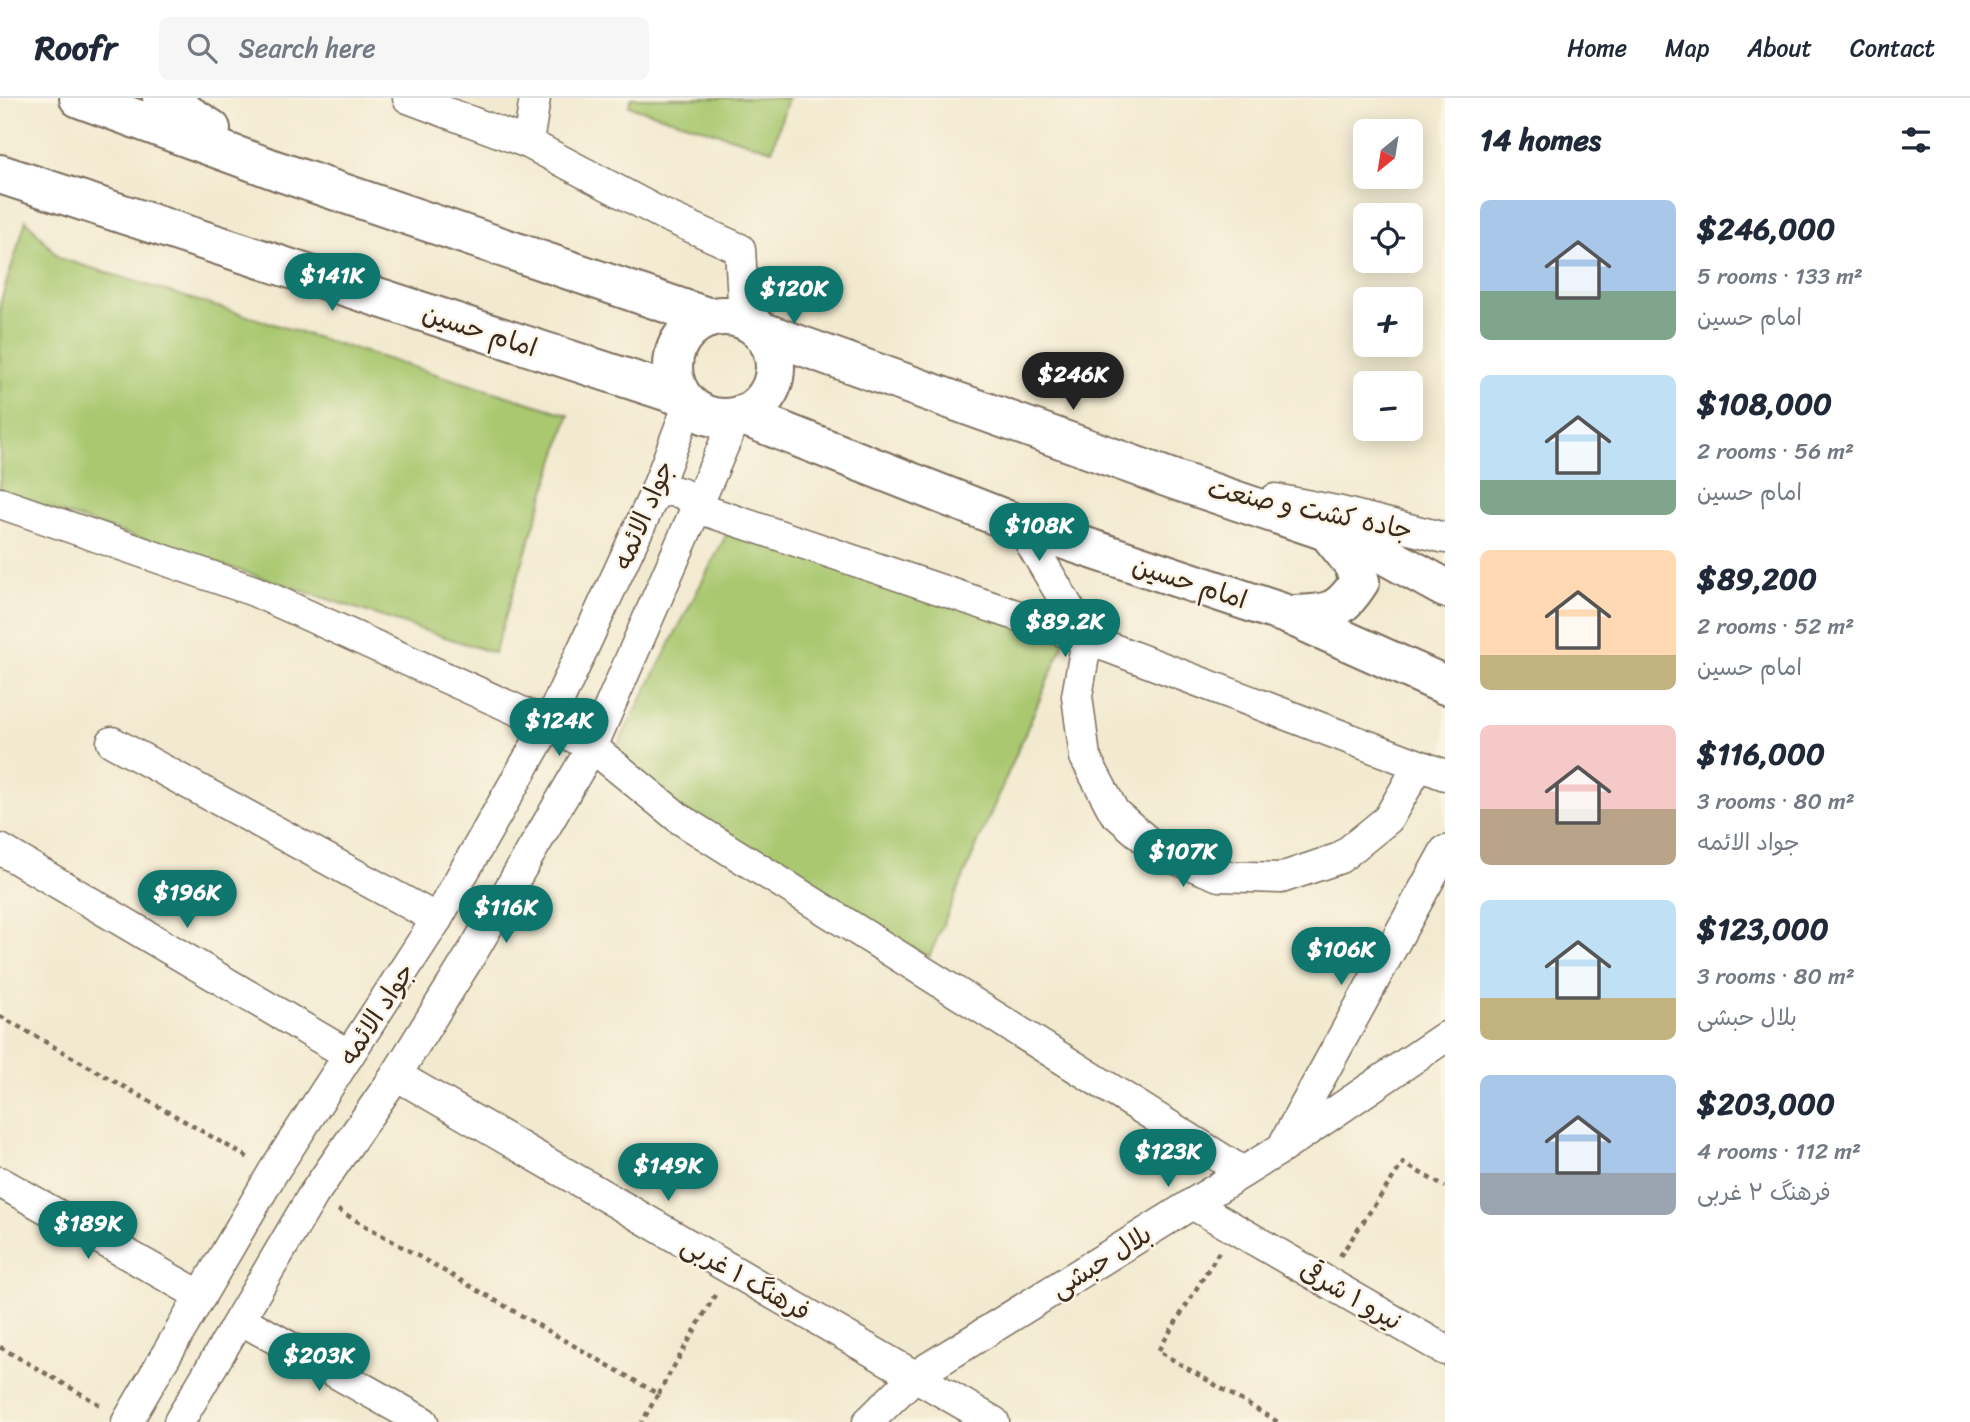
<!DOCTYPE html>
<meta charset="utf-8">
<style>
:root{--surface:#fff;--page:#f6f6f7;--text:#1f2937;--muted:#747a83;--line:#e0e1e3;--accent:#0f766e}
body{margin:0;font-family:Sriracha,"Playpen Sans Arabic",sans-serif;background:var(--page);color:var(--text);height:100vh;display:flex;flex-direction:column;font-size:26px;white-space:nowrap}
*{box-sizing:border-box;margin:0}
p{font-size:23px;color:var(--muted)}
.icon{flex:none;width:38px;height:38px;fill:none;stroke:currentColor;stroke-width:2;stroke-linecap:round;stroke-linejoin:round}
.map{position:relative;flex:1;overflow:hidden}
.panel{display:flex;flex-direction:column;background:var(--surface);width:525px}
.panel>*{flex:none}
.needle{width:46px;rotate:210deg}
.controls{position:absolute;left:1353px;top:21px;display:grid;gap:14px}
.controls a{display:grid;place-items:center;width:70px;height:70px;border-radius:10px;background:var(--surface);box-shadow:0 4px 18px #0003;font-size:35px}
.price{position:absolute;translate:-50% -60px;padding:0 16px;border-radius:24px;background:var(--accent);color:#fff;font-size:23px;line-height:46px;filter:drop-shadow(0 2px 4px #0008)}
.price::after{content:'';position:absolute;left:50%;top:42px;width:21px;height:16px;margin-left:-10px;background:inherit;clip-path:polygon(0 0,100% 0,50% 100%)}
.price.active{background:#222;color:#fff}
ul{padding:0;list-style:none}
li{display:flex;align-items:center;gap:21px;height:175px;padding:0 35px}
li span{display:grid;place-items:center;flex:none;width:196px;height:140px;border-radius:10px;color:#555}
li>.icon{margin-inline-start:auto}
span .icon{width:84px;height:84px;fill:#fffc;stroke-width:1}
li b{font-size:30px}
h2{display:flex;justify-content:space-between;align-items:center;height:84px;padding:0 35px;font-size:30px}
header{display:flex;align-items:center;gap:42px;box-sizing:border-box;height:98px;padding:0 35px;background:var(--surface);border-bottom:2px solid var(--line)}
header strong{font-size:33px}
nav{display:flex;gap:38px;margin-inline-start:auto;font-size:24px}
.search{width:490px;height:63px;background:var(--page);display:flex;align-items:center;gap:18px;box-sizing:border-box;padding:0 24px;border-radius:10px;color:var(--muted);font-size:26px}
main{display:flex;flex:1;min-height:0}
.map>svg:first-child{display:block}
</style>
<header>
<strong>Roofr</strong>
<div class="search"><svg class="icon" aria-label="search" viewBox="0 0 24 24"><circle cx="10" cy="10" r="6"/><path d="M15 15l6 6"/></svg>Search here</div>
<nav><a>Home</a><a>Map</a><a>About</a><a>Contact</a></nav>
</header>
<main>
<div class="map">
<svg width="1445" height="1324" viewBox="0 0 1445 1324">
<rect width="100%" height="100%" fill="#fcf5e5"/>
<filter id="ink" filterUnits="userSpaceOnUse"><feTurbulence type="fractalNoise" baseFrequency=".0143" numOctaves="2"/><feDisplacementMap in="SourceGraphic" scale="14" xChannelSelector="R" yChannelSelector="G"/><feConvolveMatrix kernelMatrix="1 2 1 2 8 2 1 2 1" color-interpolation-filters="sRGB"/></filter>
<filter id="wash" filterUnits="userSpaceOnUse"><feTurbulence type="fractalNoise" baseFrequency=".00686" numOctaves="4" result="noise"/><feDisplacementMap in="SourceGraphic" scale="28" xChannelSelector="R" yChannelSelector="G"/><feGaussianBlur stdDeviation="1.57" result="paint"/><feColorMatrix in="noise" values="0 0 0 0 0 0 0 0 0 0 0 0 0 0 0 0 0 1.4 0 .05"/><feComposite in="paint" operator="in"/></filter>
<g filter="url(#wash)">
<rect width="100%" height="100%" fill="#f2ead0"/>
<!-- green -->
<g fill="#a9c86f" stroke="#727946" stroke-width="2">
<polygon points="631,0 788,0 772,52 629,8"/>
<polygon points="26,122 59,160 569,317 494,555 0,395 0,206"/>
<polygon points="738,414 1066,540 929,859 605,672"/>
</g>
</g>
<g filter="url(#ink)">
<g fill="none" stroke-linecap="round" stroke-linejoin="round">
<defs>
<g id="minor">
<polyline points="408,0 528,45 662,116 740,151 744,221"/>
<polyline points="528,45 535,0"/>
<path d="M655 395C674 390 687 394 698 410L1087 541 1445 677"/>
<polyline points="1275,401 1341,414 1445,440"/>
<polyline points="0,405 254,493 548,626 592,649 680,721 1243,1074"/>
<polyline points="1020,427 1087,541 1077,598 1085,659 1114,714 1161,755 1219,778 1281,780 1340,760 1388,721 1419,667"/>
<polyline points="112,644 437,821"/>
<polyline points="0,751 349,957"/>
<polyline points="396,977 994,1324"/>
<polyline points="1285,1044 1445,753"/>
<polyline points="0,1084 201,1198"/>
<polyline points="1192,1106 1445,1252"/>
<polyline points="240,1221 423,1324"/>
<polyline points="127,1324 273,1074 437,821 548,626 655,395 689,305"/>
<polyline points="179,1324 313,1097 396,977 475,850 592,649 736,319"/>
<polyline points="868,1324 915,1278 1282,1050 1445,939"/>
</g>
<g id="major">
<polyline points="79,0 278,73 710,220"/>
<polyline points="162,0 211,31"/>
<polyline points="0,76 681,298"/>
<circle cx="724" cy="269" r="51"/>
<polyline points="763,234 1175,382 1365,446 1445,490"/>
<polyline points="741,317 1020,427 1289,517 1445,587"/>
<path d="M1289 517C1327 516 1338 517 1360 483L1352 464 1327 433"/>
</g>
</defs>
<!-- minor casing -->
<use href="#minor" stroke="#7b6d5c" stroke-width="33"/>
<!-- major casing -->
<use href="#major" stroke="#7b6d5c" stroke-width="42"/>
<!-- path -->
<g stroke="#7b6d5c" stroke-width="4.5" stroke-dasharray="5 5" stroke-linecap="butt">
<polyline points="0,918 249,1060"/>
<polyline points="338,1112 658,1296 642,1324"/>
<polyline points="1219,1154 1158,1253 1278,1324"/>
<polyline points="1340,1158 1403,1065 1445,1089"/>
<polyline points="0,1249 102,1308"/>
<polyline points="658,1296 715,1197"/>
</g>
<!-- minor -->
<use href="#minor" stroke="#fff" stroke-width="30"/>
<!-- major -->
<use href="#major" stroke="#fff" stroke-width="38"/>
</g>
</g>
<g text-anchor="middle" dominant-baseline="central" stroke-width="5" stroke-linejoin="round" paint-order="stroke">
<!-- street labels -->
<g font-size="26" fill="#3b2a1e" stroke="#fcf5e5">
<text transform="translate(480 232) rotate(18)">امام حسین</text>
<text transform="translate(1310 411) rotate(12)">جاده کشت و صنعت</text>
<text transform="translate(643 417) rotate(-67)">جواد الائمه</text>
<text transform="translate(1190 484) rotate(18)">امام حسین</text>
<text transform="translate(376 916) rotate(-57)">جواد الائمه</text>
<text transform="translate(1101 1163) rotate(-32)">بلال حبشی</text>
<text transform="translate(746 1180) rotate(30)">فرهنگ ۱ غربی</text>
<text transform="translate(1351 1197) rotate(30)">نیرو ۱ شرقی</text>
</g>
</g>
</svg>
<div class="controls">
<a><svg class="needle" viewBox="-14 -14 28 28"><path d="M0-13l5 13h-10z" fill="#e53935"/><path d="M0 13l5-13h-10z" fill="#747a83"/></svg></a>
<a><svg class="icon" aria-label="locate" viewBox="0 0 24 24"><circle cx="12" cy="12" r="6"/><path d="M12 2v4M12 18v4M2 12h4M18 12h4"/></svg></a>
<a>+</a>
<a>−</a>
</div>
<b class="price" style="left:332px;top:215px">$141K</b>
<b class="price" style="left:794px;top:228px">$120K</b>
<b class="price active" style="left:1073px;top:314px">$246K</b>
<b class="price" style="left:1039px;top:465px">$108K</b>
<b class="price" style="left:1065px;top:561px">$89.2K</b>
<b class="price" style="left:559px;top:660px">$124K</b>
<b class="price" style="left:1183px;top:791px">$107K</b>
<b class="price" style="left:187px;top:832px">$196K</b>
<b class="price" style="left:506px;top:847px">$116K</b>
<b class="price" style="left:1341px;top:889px">$106K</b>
<b class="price" style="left:1168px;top:1091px">$123K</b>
<b class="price" style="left:668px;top:1105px">$149K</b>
<b class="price" style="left:88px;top:1163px">$189K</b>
<b class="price" style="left:319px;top:1295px">$203K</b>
</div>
<section class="panel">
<h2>14 homes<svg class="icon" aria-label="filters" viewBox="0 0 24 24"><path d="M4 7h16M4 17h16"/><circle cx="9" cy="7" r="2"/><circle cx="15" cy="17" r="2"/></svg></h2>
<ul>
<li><span style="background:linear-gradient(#a9c7e8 65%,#7fa58c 0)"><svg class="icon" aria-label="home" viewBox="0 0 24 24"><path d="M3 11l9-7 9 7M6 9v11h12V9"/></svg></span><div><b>$246,000</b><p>5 rooms · 133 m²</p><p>امام حسین</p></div></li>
<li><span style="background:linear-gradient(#bfe0f5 75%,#7fa58c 0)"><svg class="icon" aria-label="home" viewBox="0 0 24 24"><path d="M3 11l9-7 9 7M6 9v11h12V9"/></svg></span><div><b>$108,000</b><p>2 rooms · 56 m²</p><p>امام حسین</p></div></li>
<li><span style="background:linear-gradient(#ffd9b3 75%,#c2b280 0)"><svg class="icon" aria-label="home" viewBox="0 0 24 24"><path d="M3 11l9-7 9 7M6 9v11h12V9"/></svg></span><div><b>$89,200</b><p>2 rooms · 52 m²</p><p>امام حسین</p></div></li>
<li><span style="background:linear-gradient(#f6c9c9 60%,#b9a48a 0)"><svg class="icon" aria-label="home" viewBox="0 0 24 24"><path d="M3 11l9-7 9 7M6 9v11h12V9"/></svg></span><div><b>$116,000</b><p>3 rooms · 80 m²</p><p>جواد الائمه</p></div></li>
<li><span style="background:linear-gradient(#bfe0f5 70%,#c2b280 0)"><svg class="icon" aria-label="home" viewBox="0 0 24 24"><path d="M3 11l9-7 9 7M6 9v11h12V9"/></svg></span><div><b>$123,000</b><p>3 rooms · 80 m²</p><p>بلال حبشی</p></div></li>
<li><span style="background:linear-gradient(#a9c7e8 70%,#9aa5b1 0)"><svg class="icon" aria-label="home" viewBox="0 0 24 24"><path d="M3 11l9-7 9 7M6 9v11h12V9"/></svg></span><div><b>$203,000</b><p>4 rooms · 112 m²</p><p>فرهنگ ۲ غربی</p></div></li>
</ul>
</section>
</main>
